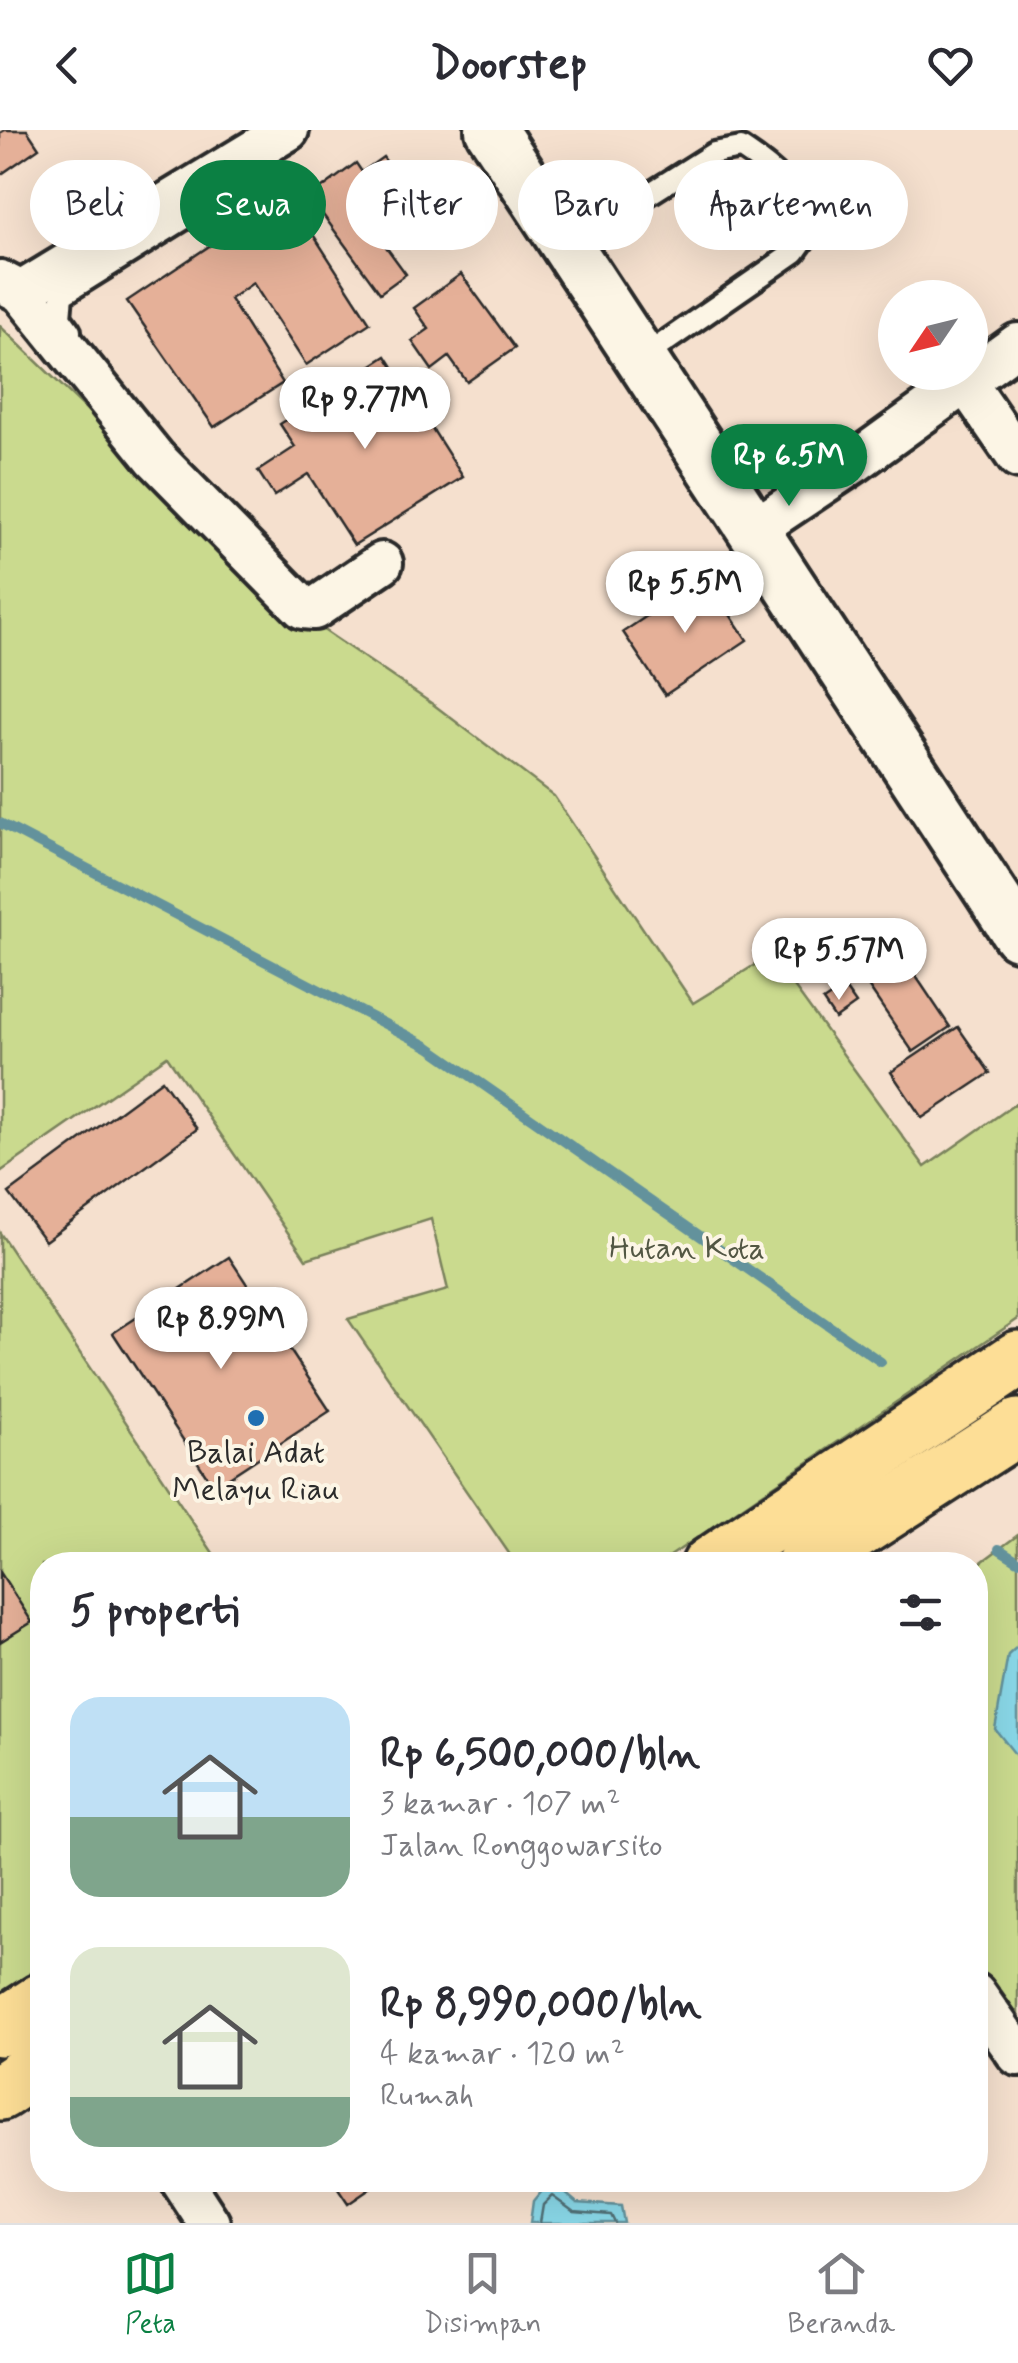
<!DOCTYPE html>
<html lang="id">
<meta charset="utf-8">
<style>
:root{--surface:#fff;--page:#f7f7f7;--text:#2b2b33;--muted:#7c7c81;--line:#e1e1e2;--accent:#0b8043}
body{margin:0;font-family:Mynerve,sans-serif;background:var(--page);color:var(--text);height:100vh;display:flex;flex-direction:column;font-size:38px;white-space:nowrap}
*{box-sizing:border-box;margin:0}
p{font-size:32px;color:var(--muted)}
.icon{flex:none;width:55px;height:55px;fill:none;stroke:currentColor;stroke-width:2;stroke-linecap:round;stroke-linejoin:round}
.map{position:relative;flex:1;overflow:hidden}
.side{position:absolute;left:30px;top:1422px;width:958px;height:640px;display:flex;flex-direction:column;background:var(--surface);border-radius:40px;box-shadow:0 10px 40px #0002}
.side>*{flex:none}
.top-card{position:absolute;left:30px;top:30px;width:960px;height:90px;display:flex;gap:20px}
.needle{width:65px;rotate:235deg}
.controls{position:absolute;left:878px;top:150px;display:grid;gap:20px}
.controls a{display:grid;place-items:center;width:110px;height:110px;border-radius:50%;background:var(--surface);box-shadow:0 10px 40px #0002;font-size:50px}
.price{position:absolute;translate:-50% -85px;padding:0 22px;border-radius:35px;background:#fff;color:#222;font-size:32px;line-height:65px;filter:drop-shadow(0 2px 5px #0008)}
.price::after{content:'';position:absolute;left:50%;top:60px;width:30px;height:22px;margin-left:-15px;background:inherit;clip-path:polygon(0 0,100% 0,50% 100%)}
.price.selected{background:var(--accent);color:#fff}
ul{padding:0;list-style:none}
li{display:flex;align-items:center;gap:30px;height:250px;padding:0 40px}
li span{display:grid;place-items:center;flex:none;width:280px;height:200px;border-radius:30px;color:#555}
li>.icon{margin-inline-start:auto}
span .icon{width:120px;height:120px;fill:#fffc;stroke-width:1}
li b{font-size:42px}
h2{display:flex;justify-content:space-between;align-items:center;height:120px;padding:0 40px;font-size:42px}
.chip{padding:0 35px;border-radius:45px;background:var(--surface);box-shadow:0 10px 40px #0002;font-size:35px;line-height:90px}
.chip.selected{background:var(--accent);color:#fff}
header{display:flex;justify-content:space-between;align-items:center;height:130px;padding:0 40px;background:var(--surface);font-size:45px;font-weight:700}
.menu{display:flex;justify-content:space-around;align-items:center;height:140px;border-top:2px solid var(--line);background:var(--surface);font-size:28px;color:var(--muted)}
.menu a{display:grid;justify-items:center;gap:5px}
.menu .selected{color:var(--accent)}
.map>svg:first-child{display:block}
</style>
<header><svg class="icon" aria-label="back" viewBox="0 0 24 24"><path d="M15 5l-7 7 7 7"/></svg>Doorstep<svg class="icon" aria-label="heart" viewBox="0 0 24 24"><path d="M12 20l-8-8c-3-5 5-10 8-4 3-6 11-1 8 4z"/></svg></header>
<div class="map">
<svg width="1018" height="2093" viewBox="0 0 1018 2093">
<rect width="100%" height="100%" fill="#f5e0ce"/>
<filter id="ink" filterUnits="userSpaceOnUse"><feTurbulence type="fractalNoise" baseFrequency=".01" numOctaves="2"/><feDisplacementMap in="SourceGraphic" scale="20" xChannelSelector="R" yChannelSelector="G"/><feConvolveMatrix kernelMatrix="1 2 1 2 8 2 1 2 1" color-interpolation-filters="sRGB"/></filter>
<g filter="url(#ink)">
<!-- green -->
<g fill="#cada8e" stroke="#7a825c" stroke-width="2.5">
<polygon points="0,196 294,480 434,575 554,666 693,873 771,825 925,1037 1018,972 1018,1189 657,1435 517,1435 348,1189 448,1160 431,1089 306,1129 167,926 0,1042"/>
<polygon points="0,1103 221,1435 42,1435 42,1870 0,1897"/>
<polygon points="1018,1405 1018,1891 975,1832 975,1437"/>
</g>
<!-- water -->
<g fill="#89d7e7" stroke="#63929c" stroke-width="2.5">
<polygon points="1018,1516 1018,1628 995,1599 1008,1525"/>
<polygon points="550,2050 577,2073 621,2076 624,2093 530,2093 533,2071"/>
</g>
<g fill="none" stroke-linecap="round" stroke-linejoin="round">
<!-- shore -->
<polyline stroke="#517076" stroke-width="2.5" points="540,2093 543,2075 552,2066 574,2082 611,2085 615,2093"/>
<!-- stream -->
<g stroke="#63929c" stroke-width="10">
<polyline points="0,693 429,917 881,1232"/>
<polyline points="999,1419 1018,1431"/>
</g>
</g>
<!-- building -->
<g fill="#e5b098" stroke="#2b2b2b" stroke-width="2.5">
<polygon points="5,0 27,0 39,18 0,45 0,3"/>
<polygon points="383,27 411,66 370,95 406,144 380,163 310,67 356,33 362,42"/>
<polygon points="287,64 370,193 306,235 253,153 230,169 283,253 214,297 127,171"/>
<polygon points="461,144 515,218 467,252 449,227 432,240 412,211 429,199 414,178"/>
<polygon points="386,226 463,347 354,415 308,344 274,366 258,341 295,317 280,294"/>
<polygon points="705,447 747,510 665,565 623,502"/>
<polygon points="903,827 950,897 913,922 866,853"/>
<polygon points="844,857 856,874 835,889 823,871"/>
<polygon points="958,897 990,943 922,988 891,942"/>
<polygon points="162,950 197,999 45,1111 9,1063"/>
<polygon points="229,1127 330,1281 214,1357 113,1203"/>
<polygon points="0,1442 32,1492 0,1512"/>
<polygon points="332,2050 383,2050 348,2074"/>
</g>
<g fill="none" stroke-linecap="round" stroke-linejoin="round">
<defs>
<g id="service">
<path d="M567 116 714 23 741 18C770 37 805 65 810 101L795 122 642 228"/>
<polyline points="70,201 60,187 62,165 219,67 224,41"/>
</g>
<g id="minor">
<polyline points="0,151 21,162 155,328 303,478 314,479 382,433"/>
<polyline points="21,162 288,0"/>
<polyline points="964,250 1018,328"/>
<polyline points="755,399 855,332 1018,214"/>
<polyline points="975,1864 1018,1925"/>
<polyline points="181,2050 209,2093"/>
</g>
<polyline id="tertiary" points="491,0 1018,804"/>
<g id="primary">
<polyline points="710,1435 1018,1229"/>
<polyline points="804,1435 1018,1297"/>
<polyline points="0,1898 42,1871"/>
<polyline points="0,1962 42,1934"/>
</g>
</defs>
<!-- service casing -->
<use href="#service" stroke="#2b2b2b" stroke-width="28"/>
<!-- minor casing -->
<use href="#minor" stroke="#2b2b2b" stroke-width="48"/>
<!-- tertiary casing -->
<use href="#tertiary" stroke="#2b2b2b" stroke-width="58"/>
<!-- primary casing -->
<use href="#primary" stroke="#2b2b2b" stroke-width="62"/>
<!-- service -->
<use href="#service" stroke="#fcf5e5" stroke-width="20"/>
<!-- minor -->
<use href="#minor" stroke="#fcf5e5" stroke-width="40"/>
<!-- tertiary -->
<use href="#tertiary" stroke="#fcf5e5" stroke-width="50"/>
<!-- primary -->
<use href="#primary" stroke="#fdde96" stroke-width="55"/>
</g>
</g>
<!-- markers -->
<circle fill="#1f6fb2" stroke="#fcf5e5" stroke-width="4" cx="256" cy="1288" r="10"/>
<g text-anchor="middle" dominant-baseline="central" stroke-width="8" stroke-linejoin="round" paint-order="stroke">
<!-- park labels -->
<g font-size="32" fill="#535744" stroke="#fcf5e5">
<text x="687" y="1119">Hutan Kota</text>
</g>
<!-- poi labels -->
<g font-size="32" fill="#2b2b2b" stroke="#fcf5e5">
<text x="256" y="1323">Balai Adat<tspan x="256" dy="37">Melayu Riau</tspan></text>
</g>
</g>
</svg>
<div class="controls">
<a><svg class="needle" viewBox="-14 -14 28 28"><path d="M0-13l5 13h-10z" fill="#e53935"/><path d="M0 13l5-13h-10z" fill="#7c7c81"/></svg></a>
</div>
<b class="price" style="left:365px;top:322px">Rp 9.77M</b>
<b class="price selected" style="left:789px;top:379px">Rp 6.5M</b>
<b class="price" style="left:685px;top:506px">Rp 5.5M</b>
<b class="price" style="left:839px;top:873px">Rp 5.57M</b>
<b class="price" style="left:221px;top:1242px">Rp 8.99M</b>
<div class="top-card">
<a class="chip">Beli</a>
<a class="chip selected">Sewa</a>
<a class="chip">Filter</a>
<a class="chip">Baru</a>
<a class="chip">Apartemen</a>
</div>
<section class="side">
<h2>5 properti<svg class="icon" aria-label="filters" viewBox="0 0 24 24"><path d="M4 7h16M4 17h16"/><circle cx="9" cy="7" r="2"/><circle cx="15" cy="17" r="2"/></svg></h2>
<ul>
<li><span style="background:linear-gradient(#bfe0f5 60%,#7fa58c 0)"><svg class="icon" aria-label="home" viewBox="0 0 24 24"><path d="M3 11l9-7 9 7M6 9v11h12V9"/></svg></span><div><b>Rp 6,500,000/bln</b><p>3 kamar · 107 m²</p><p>Jalan Ronggowarsito</p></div></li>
<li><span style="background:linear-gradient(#dfe7d0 75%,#7fa58c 0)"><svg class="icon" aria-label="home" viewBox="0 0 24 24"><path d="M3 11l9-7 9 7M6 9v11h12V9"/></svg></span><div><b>Rp 8,990,000/bln</b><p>4 kamar · 120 m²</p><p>Rumah</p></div></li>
</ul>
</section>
</div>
<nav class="menu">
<a class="selected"><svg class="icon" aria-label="map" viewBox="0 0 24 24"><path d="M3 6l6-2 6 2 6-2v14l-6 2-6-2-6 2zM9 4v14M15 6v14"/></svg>Peta</a>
<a><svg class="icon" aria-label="saved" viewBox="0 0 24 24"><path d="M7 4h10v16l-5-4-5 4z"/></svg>Disimpan</a>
<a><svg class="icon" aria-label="home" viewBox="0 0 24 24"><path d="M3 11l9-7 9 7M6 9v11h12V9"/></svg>Beranda</a>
</nav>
